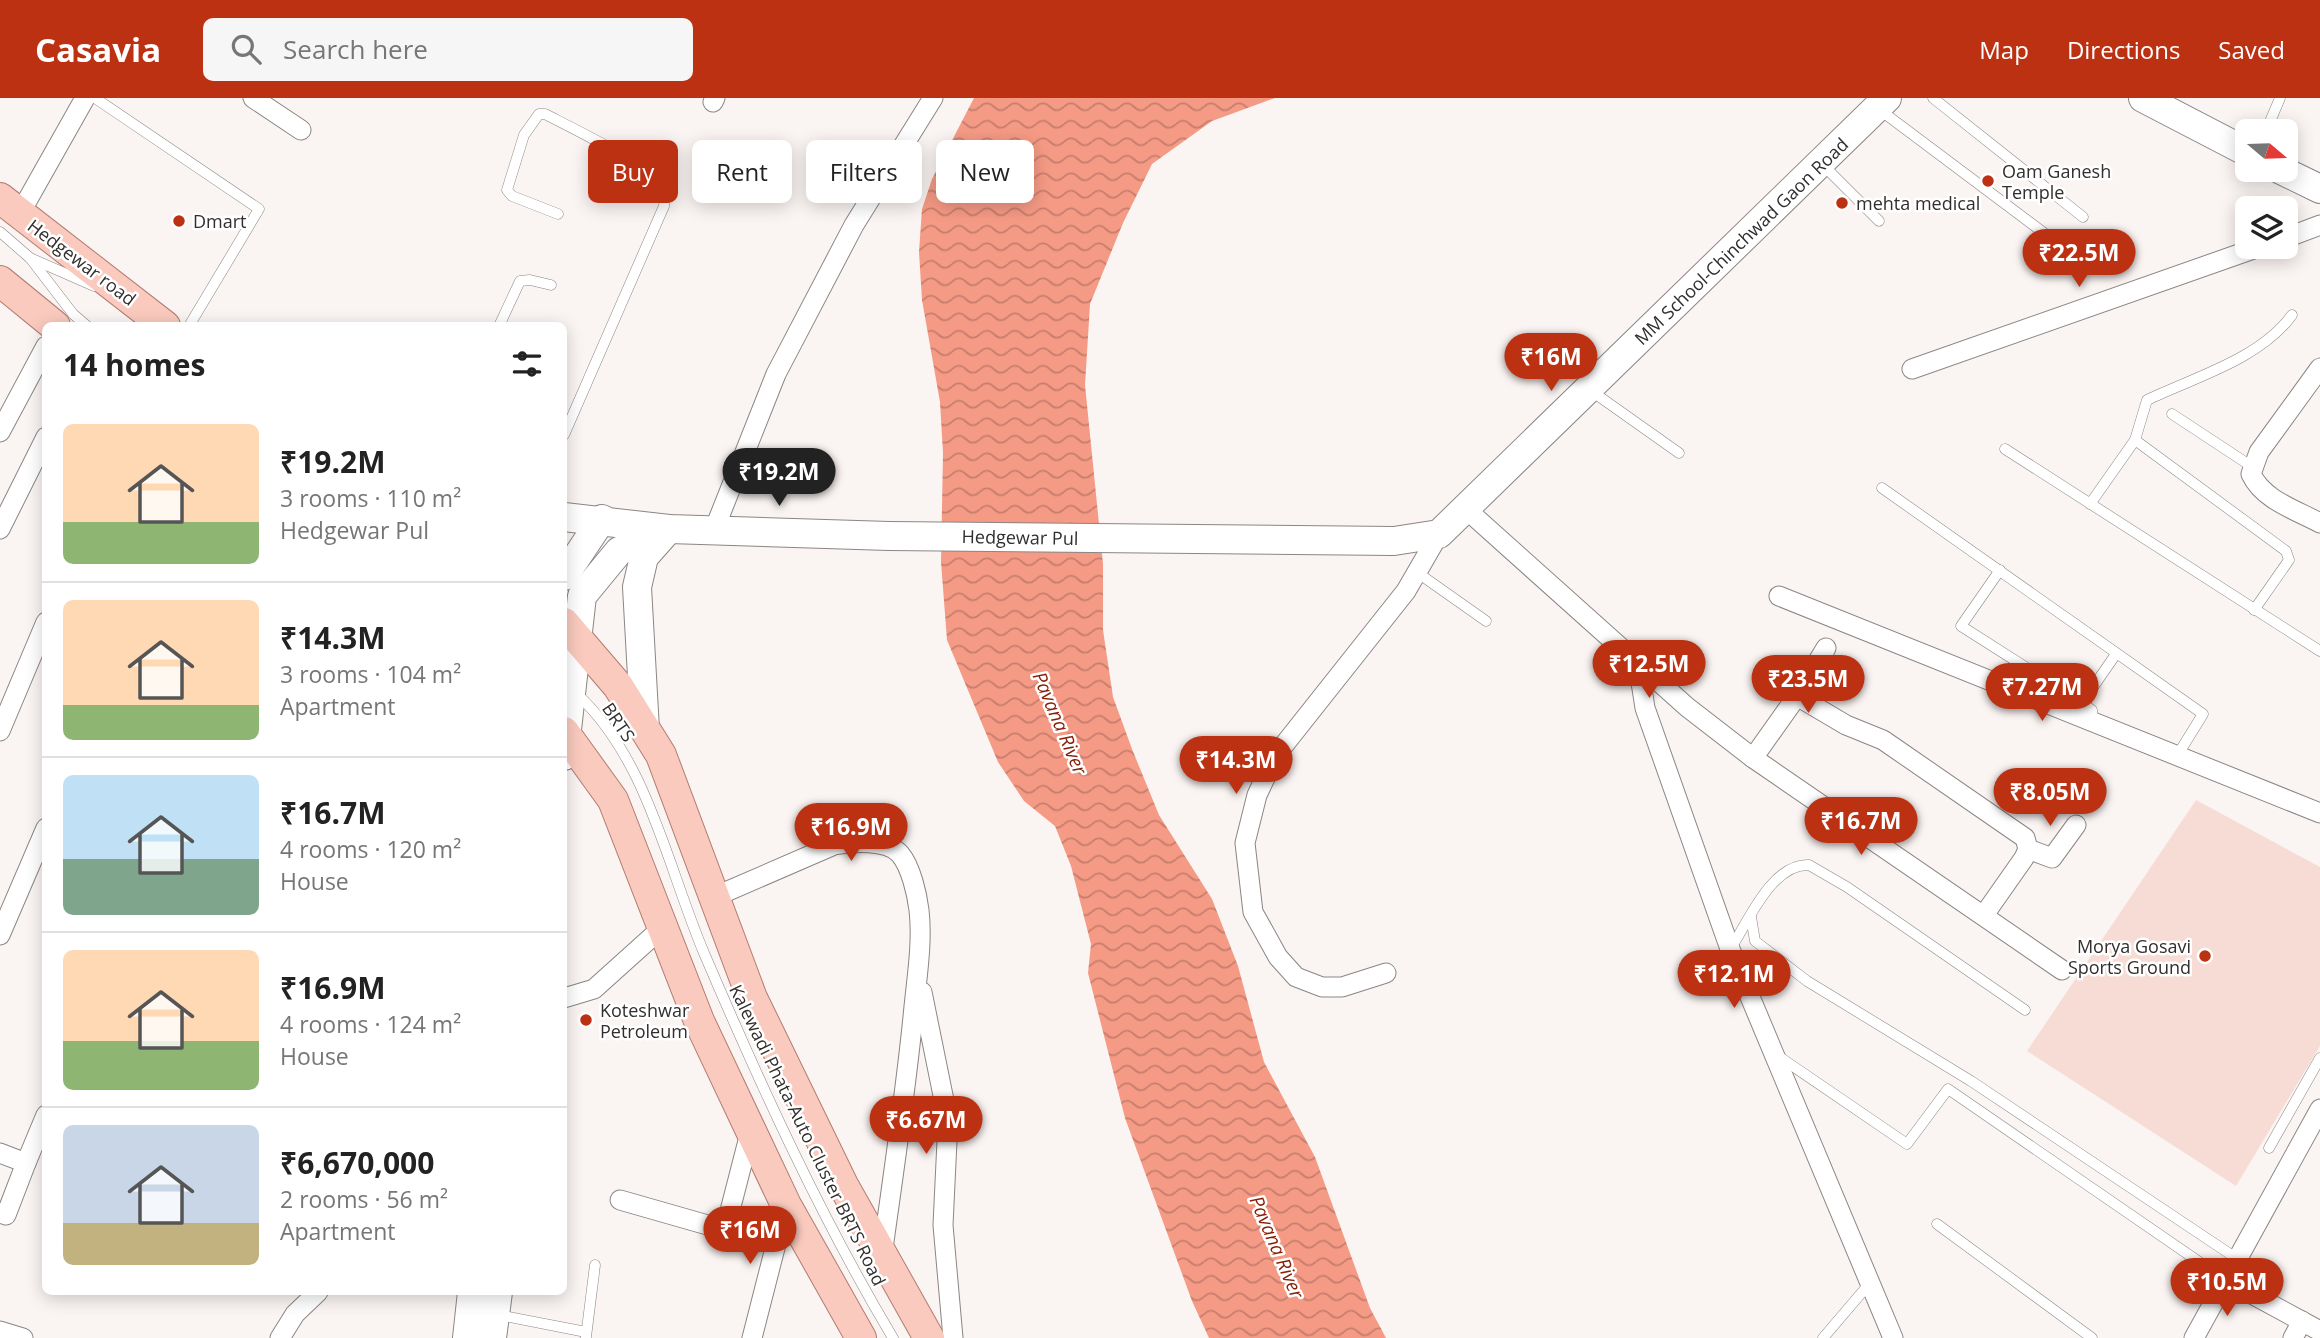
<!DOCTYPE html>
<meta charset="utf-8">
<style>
:root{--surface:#fff;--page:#f6f6f6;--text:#222;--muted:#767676;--line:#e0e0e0;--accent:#bc3112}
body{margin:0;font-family:"Open Sans",sans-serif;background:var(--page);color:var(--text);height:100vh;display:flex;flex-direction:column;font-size:26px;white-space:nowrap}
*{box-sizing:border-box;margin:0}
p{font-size:23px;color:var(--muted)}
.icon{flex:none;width:38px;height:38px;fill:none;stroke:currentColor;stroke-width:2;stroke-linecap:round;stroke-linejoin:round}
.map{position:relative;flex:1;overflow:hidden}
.drawer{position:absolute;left:42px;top:224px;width:525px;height:973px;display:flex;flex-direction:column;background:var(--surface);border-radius:10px;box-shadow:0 4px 18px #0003}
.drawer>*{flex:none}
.top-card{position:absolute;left:588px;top:42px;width:665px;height:63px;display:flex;gap:14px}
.needle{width:46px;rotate:109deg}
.buttons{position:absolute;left:2235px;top:21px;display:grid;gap:14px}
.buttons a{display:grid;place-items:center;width:63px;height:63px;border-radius:10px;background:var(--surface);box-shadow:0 4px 18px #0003;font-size:35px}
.price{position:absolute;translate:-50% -60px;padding:0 16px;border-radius:24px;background:var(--accent);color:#fff;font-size:23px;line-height:46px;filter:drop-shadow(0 2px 4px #0008)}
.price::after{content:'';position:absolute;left:50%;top:42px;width:21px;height:16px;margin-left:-10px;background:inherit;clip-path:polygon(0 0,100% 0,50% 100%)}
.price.selected{background:#222;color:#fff}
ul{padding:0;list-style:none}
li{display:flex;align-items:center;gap:21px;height:175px;padding:0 21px}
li+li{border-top:2px solid var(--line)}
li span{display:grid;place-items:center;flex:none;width:196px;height:140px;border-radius:10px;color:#555}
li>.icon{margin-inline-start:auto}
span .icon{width:84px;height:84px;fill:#fffc;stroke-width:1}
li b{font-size:30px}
h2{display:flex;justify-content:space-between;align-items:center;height:84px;padding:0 21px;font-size:30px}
.chip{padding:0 24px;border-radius:10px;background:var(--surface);box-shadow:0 4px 18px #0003;font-size:24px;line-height:63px}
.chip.selected{background:var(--accent);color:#fff}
header{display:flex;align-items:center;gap:42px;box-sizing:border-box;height:98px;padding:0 35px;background:var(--accent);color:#fff}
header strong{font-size:33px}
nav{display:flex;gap:38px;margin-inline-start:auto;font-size:24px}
.search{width:490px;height:63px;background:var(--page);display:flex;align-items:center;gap:18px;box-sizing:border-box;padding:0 24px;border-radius:10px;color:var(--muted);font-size:26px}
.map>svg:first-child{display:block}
</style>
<header>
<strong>Casavia</strong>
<div class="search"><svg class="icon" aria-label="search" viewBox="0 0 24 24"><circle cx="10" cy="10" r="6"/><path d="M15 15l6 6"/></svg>Search here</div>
<nav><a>Map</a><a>Directions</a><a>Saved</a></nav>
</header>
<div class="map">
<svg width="2320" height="1240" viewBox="0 0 2320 1240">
<defs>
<pattern id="water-waves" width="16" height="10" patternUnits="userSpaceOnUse" patternTransform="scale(1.75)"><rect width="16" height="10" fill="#f59a85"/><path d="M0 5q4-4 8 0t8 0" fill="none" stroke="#c77e6d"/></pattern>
</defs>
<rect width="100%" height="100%" fill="#faf4f2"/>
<!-- pitch -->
<polygon fill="#f7dcd6" points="2196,702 2320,769 2320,948 2236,1088 2027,953"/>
<!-- water -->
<polygon fill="url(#water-waves)" points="974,0 1275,0 1212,23 1152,66 1123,125 1090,206 1085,287 1103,466 1103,532 1113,599 1132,651 1159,717 1212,801 1238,868 1264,964 1315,1059 1370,1210 1386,1240 1209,1240 1192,1203 1125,1020 1088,875 1091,846 1071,768 1055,728 1024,703 998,664 947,542 941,464 943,355 940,304 922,202 919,154 922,111 932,81"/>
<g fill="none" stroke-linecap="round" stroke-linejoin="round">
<defs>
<g id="lane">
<polyline points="95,0 259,111 189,228"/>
<polyline points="1933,0 2083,119"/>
<polyline points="1880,12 2048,138"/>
<polyline points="2266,33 2280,0"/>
<polyline points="1821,65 1879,123"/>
<path d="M558 116 512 98 507 92 524 37 539 16H545C568 28 646 66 659 83 666 91 665 98 664 108L564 337"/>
<polyline points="0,134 30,160 73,216 87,228"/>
<polyline points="30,160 94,188"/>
<polyline points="499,228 520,183 530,182 551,187"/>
<polyline points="1590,292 1679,355"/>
<polyline points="2172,316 2251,368"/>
<polyline points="2005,351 2320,553"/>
<polyline points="1882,390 2203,616 2177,658"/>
<polyline points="2090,406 2135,342"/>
<polyline points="2000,472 1961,528 2079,603 2092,612 2093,623"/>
<polyline points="1418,475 1486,523"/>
<path d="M2254 512 2289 462 2286 453 2135 342 2147 302C2195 279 2260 261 2292 217"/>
<path d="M577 596C648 662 667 768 704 855 760 986 820 1118 893 1240"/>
<polyline points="2082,605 2116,556"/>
<polyline points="1751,819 1755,843 1807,883 1971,983 2236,1160"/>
<path d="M1731 850C1748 824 1772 765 1809 767L1847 789 2025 912"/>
<polyline points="1778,958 1907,1046 1948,991 2224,1181"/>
<polyline points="2269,1050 2320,960"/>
<polyline points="1937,1126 2092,1240"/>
<polyline points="499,1217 586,1234"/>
<polyline points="586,1239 595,1167"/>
<polyline points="1823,1240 1870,1185"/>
</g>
<g id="street">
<polyline points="253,0 301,32"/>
<polyline points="713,4 715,0"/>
<polyline points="19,117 85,0"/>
<polyline points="2286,140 2320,127"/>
<path d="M2320 270 2259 354 2251 376C2263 402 2296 412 2320 425"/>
<polyline points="1912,271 2259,149"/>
<polyline points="0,334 46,248"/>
<polyline points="1467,412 1687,609 1753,660 2062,872"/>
<polyline points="0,431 46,339"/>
<polyline points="714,432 776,276 854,127 933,0"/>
<polyline points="1779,498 2320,715"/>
<polyline points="1638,565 1645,610 1730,851 1893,1240"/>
<polyline points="1797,598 1846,627 1883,642 2025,740 2028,751 2024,760 1984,817"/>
<polyline points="0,633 46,524"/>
<polyline points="1753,660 1797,598 1826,550"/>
<polyline points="2028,751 2052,760 2076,727"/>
<path d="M714 799 834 747C852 744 887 741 900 756 911 769 917 796 919 812 923 846 916 884 913 919 905 999 893 1078 882 1158"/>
<polyline points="0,837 46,730"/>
<polyline points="1386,875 1342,889 1322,889 1296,879 1278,859 1253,814 1245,745 1257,697 1276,657 1406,493 1439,436"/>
<polyline points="922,894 948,1022 943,1127 953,1240"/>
<polyline points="564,900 594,891 664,828"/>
<polyline points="0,1055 26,1065 46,1017"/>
<polyline points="620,1102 725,1132 751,1031"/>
<polyline points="0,1115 6,1117 26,1065"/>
<polyline points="2224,1181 2320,1233"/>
<polyline points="0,1233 23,1240"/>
<polyline points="280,1240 295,1216 318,1194"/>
<polyline points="752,1240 786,1107"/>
<polyline points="2194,1240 2320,1011"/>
<polyline points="2293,1240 2302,1223"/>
</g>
<g id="secondary">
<polyline points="2143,0 2247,54"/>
<polyline points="2281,72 2320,91"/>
<polyline points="564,419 669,431 889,438 1394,443 1439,436 1887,0"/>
<polyline points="564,478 602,421"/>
<polyline points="645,632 637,489 644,459 667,433"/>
<polyline points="564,658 582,498 619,453 669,431"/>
<polyline points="467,1240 472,1194"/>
<polyline points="492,1240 498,1194"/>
</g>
<g id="primary">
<polyline points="0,100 165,228"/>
<polyline points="0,183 55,228"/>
<polyline points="564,525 618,588 661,657 752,900 843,1087 929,1240"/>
<polyline points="564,634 613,702 699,923 786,1107 861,1240"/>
</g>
</defs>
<!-- lane casing -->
<use href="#lane" stroke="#8b8684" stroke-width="11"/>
<!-- street casing -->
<use href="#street" stroke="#8b8684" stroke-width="21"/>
<!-- secondary casing -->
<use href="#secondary" stroke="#8b8684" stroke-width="30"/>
<!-- primary casing -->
<use href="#primary" stroke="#b27c70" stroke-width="32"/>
<!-- lane -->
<use href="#lane" stroke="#fff" stroke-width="10"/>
<!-- street -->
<use href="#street" stroke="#fff" stroke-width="19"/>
<!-- secondary -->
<use href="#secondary" stroke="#fff" stroke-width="28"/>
<!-- primary -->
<use href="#primary" stroke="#facabe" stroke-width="30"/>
</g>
<!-- markers -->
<g fill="#bc3112" stroke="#fff" stroke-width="2.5">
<circle cx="1988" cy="83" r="7"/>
<circle cx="1842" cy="105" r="7"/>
<circle cx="179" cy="123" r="7"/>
<circle cx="2205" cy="858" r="7"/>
<circle cx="586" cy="922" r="7"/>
</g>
<g text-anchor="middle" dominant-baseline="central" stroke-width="5" stroke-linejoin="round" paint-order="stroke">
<!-- poi labels -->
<g font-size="18" fill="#312f2e" stroke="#fff" text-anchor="start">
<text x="2002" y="73">Oam Ganesh<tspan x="2002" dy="21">Temple</tspan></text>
<text x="1856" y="105">mehta medical</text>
<text x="193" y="123">Dmart</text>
<text x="2191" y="848" text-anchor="end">Morya Gosavi<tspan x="2191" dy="21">Sports Ground</tspan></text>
<text x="600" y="912">Koteshwar<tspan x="600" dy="21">Petroleum</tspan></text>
</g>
<!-- street labels -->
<g font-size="18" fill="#312f2e" stroke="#fff">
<text transform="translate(1741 143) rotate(-44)">MM School-Chinchwad Gaon Road</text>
<text transform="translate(82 164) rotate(37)">Hedgewar road</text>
<text transform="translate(1020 439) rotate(1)">Hedgewar Pul</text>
<text transform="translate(619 624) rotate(56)">BRTS</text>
<text transform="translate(808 1037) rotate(64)">Kalewadi Phata-Auto Cluster BRTS Road</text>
</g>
<!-- water labels -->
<g font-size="19" font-style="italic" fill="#881e05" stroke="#fff">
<text transform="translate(1060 625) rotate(67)">Pavana River</text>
<text transform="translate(1277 1149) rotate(67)">Pavana River</text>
</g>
</g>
</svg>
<div class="buttons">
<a><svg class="needle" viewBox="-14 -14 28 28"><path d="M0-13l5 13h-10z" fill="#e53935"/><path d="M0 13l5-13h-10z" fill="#767676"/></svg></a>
<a><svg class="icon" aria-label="layers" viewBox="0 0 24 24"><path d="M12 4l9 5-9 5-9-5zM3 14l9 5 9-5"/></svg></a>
</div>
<b class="price" style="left:2079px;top:191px">₹22.5M</b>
<b class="price" style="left:1551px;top:295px">₹16M</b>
<b class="price selected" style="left:779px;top:410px">₹19.2M</b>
<b class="price" style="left:1649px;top:602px">₹12.5M</b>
<b class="price" style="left:1808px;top:617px">₹23.5M</b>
<b class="price" style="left:2042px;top:625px">₹7.27M</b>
<b class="price" style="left:1236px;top:698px">₹14.3M</b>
<b class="price" style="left:2050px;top:730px">₹8.05M</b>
<b class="price" style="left:1861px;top:759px">₹16.7M</b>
<b class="price" style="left:851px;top:765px">₹16.9M</b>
<b class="price" style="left:1734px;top:912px">₹12.1M</b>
<b class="price" style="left:926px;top:1058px">₹6.67M</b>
<b class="price" style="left:750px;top:1168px">₹16M</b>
<b class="price" style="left:2227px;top:1220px">₹10.5M</b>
<div class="top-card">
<a class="chip selected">Buy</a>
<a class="chip">Rent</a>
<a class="chip">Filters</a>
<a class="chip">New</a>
</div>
<section class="drawer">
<h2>14 homes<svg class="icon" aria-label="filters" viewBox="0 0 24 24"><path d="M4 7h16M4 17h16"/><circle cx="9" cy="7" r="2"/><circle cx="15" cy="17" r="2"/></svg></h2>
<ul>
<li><span style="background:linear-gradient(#ffd9b3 70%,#8fb573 0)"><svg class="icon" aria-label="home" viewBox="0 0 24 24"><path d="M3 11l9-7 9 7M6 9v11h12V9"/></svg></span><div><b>₹19.2M</b><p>3 rooms · 110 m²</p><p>Hedgewar Pul</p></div></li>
<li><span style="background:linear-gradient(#ffd9b3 75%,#8fb573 0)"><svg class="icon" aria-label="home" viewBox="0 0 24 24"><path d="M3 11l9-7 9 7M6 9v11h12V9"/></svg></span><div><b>₹14.3M</b><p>3 rooms · 104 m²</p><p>Apartment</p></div></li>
<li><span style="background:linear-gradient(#bfe0f5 60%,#7fa58c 0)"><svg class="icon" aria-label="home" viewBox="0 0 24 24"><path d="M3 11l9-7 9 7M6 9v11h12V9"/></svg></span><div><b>₹16.7M</b><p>4 rooms · 120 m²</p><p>House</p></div></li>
<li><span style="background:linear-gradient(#ffd9b3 65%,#8fb573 0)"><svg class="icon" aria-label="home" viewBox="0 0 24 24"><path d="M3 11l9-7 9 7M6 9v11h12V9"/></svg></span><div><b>₹16.9M</b><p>4 rooms · 124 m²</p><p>House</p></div></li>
<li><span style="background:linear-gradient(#c9d6e8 70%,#c2b280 0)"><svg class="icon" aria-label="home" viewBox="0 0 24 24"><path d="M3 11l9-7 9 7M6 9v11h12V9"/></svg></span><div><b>₹6,670,000</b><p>2 rooms · 56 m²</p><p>Apartment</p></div></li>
</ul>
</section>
</div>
